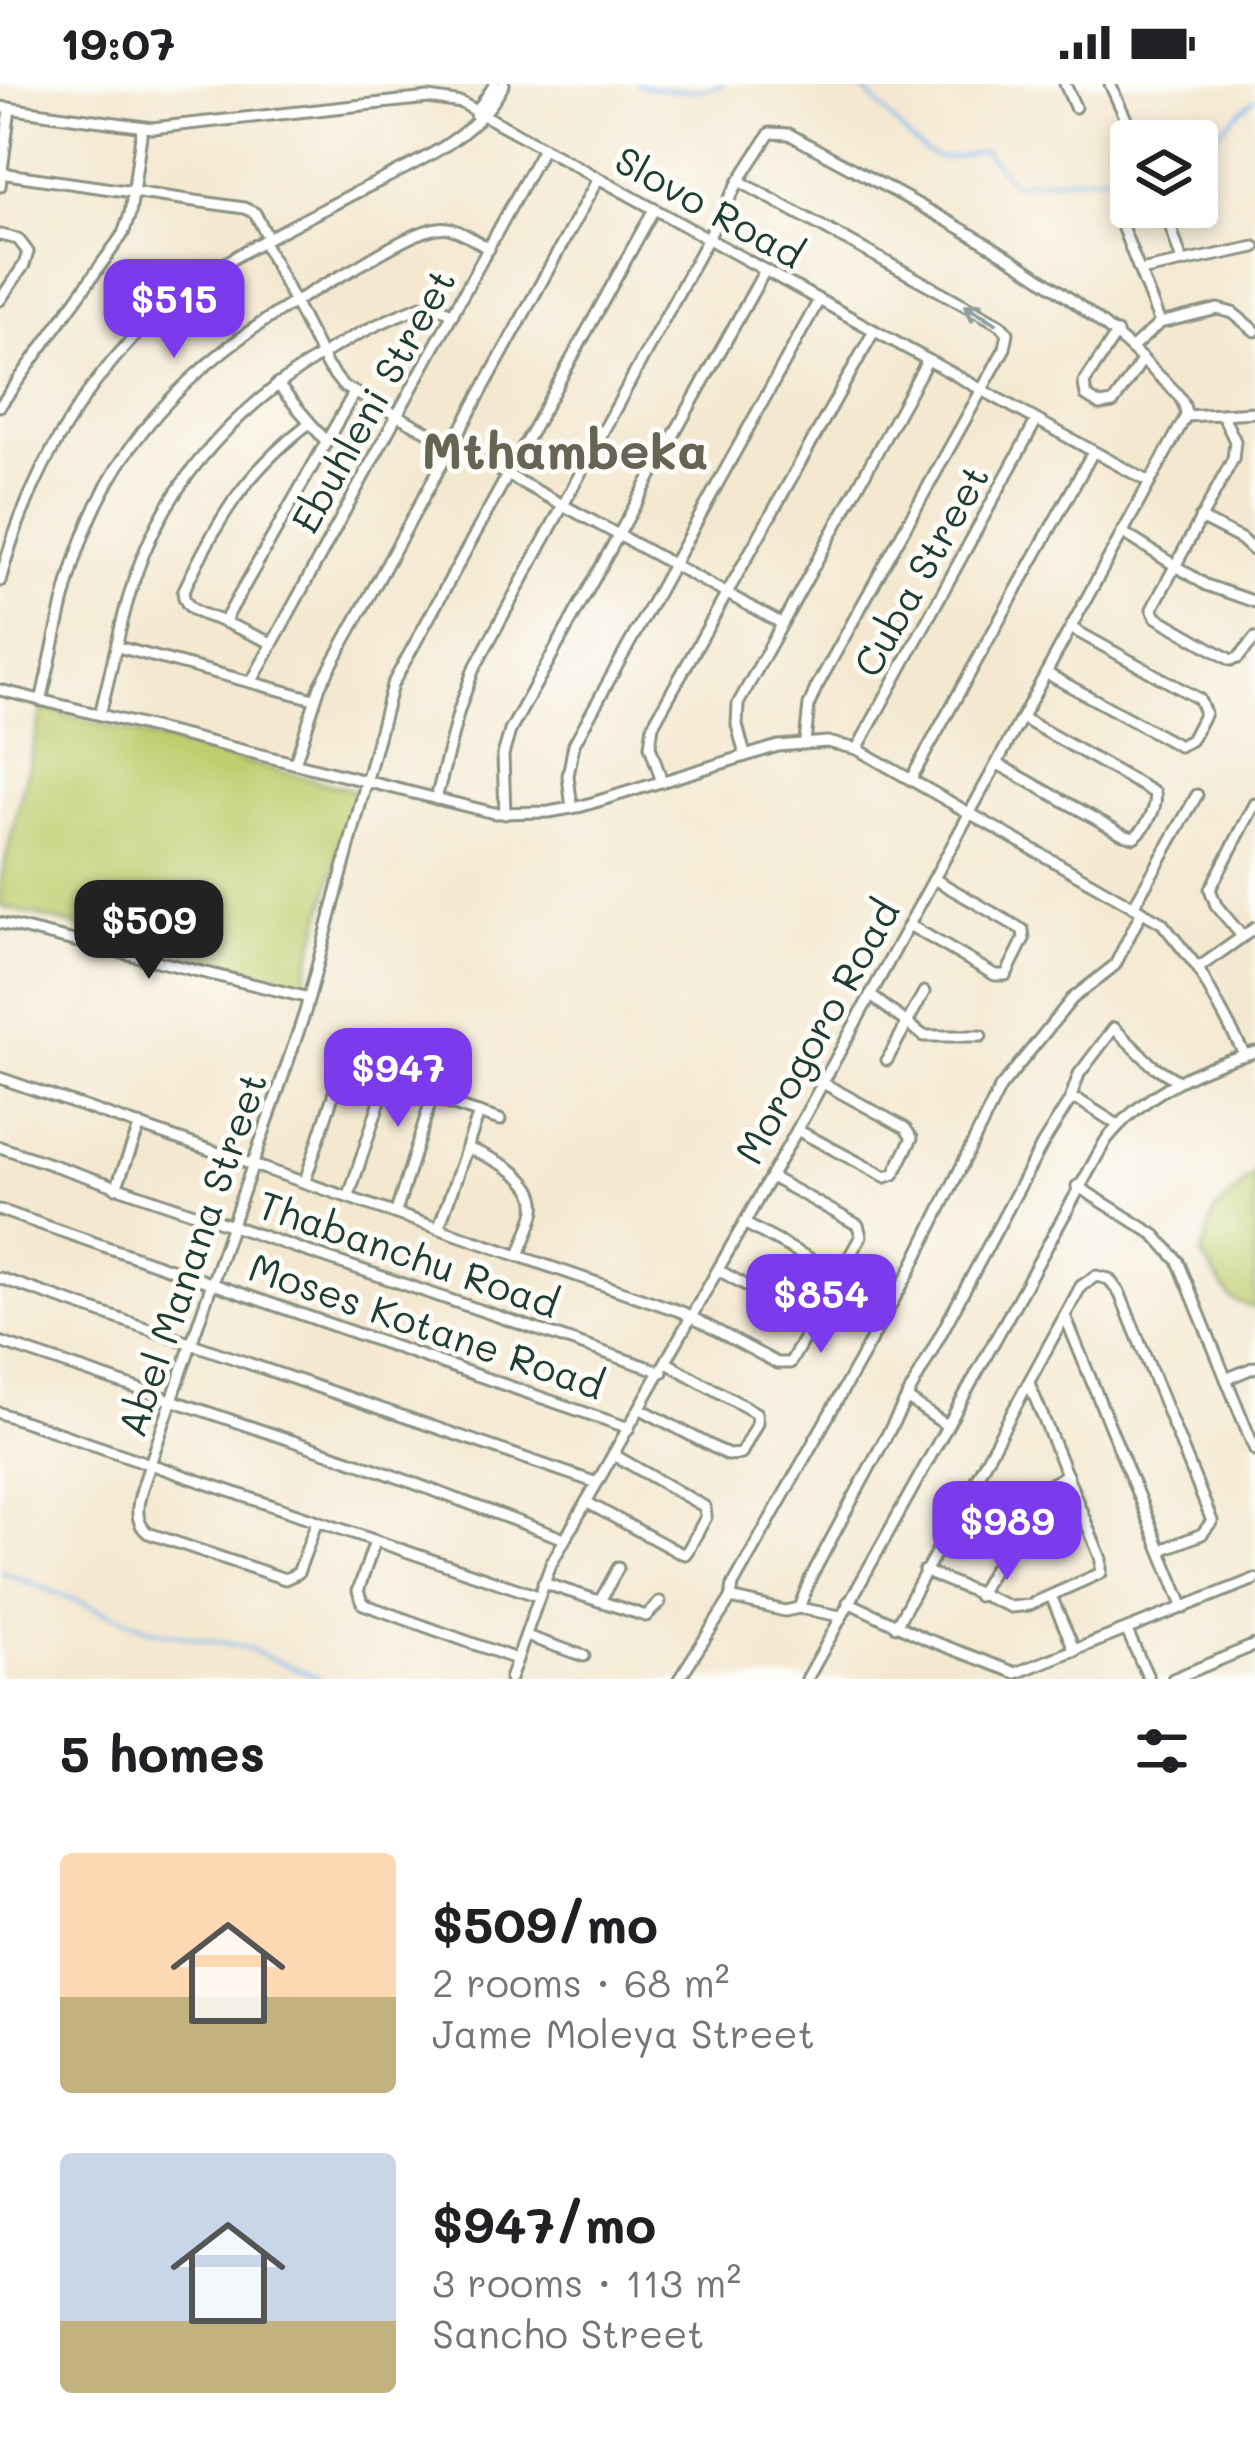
<!DOCTYPE html>
<meta charset="utf-8">
<style>
:root{--surface:#fff;--page:#f2f2f2;--text:#202124;--muted:#757577;--accent:#7c3aed}
body{margin:0;font-family:Mali,sans-serif;background:var(--page);color:var(--text);height:100vh;display:flex;flex-direction:column;font-size:45px;white-space:nowrap}
*{box-sizing:border-box;margin:0}
p{font-size:39px;color:var(--muted)}
.icon{flex:none;width:66px;height:66px;fill:none;stroke:currentColor;stroke-width:2;stroke-linecap:round;stroke-linejoin:round}
.map{position:relative;height:1595px;overflow:hidden}
.side{display:flex;flex-direction:column;background:var(--surface);flex:1}
.side>*{flex:none}
.tools{position:absolute;left:1110px;top:36px;display:grid;gap:24px}
.tools a{display:grid;place-items:center;width:108px;height:108px;border-radius:12px;background:var(--surface);box-shadow:0 6px 18px #0003;font-size:60px}
.price{position:absolute;translate:-50% -102px;padding:0 27px;border-radius:24px;background:var(--accent);color:#fff;font-size:39px;line-height:78px;filter:drop-shadow(0 3px 6px #0008)}
.price::after{content:'';position:absolute;left:50%;top:72px;width:36px;height:27px;margin-left:-18px;background:inherit;clip-path:polygon(0 0,100% 0,50% 100%)}
.price.active{background:#222;color:#fff}
ul{padding:0;list-style:none}
li{display:flex;align-items:center;gap:36px;height:300px;padding:0 60px}
li span{display:grid;place-items:center;flex:none;width:336px;height:240px;border-radius:12px;color:#555}
li>.icon{margin-inline-start:auto}
span .icon{width:144px;height:144px;fill:#fffc;stroke-width:1}
li b{font-size:51px}
h2{display:flex;justify-content:space-between;align-items:center;height:144px;padding:0 60px;font-size:51px}
.status{display:flex;justify-content:space-between;align-items:center;height:84px;padding:0 60px;background:var(--surface);direction:ltr}
.status svg{height:33px;fill:currentColor}
.map>svg:first-child{display:block}
</style>
<div class="status"><b>19:07</b><svg viewBox="0 0 49 12"><path d="M0 12V9h3v3zM5 12V6h3v6zM10 12V3h3v9zM15 12V0h3v12zM26 1h20v11H26zM47 4h2v5h-2z"/></svg></div>
<div class="map">
<svg width="1255" height="1595" viewBox="0 0 1255 1595">
<rect width="100%" height="100%" fill="#fdfcf7"/>
<filter id="ink" filterUnits="userSpaceOnUse"><feTurbulence type="fractalNoise" baseFrequency=".00833" numOctaves="2"/><feDisplacementMap in="SourceGraphic" scale="24" xChannelSelector="R" yChannelSelector="G"/><feConvolveMatrix kernelMatrix="1 2 1 2 8 2 1 2 1" color-interpolation-filters="sRGB"/></filter>
<filter id="wash" filterUnits="userSpaceOnUse"><feTurbulence type="fractalNoise" baseFrequency=".004" numOctaves="4" result="noise"/><feDisplacementMap in="SourceGraphic" scale="48" xChannelSelector="R" yChannelSelector="G"/><feGaussianBlur stdDeviation="2.7" result="paint"/><feColorMatrix in="noise" values="0 0 0 0 0 0 0 0 0 0 0 0 0 0 0 0 0 1.4 0 .05"/><feComposite in="paint" operator="in"/></filter>
<g filter="url(#wash)">
<rect width="100%" height="100%" fill="#f4e8d0"/>
<!-- green -->
<g fill="#c0ce70" stroke="#708652" stroke-width="3">
<polygon points="42,625 356,707 303,901 0,822 0,800"/>
<polygon points="1255,1088 1255,1225 1231,1215 1202,1172 1213,1130"/>
</g>
<g fill="none" stroke-linecap="round" stroke-linejoin="round">
<!-- stream -->
<g stroke="#7db9f0" stroke-width="3">
<path d="M636 0C661 6 699 11 723 0"/>
<path d="M854 0C883 16 915 75 944 74 957 74 971 69 984 67L1012 99 1111 90 1131 82"/>
<path d="M1197 63C1217 55 1234 28 1255 15"/>
<polyline points="0,1487 152,1546 240,1562 321,1595"/>
</g>
</g>
</g>
<g filter="url(#ink)">
<g fill="none" stroke-linecap="round" stroke-linejoin="round">
<defs>
<g id="minor">
<polyline points="1065,0 1075,23"/>
<polyline points="1110,0 1136,57"/>
<polyline points="0,23 152,44 428,14 462,19 1149,398"/>
<polyline points="475,30 495,0"/>
<polyline points="0,89 244,124 255,129 268,154"/>
<polyline points="739,97 1001,241 1008,249 1005,264 816,604 809,621 805,658"/>
<polyline points="0,102 10,24"/>
<polyline points="1164,123 1182,177"/>
<polyline points="1116,127 1160,239"/>
<polyline points="0,151 18,155 28,168 24,181 0,216"/>
<polyline points="263,157 327,282 343,302 781,539"/>
<polyline points="1140,187 1255,163"/>
<polyline points="1117,249 1084,299 1086,312 1100,321 1113,319 1143,275"/>
<polyline points="1132,264 1160,239 1218,225 1233,229 1255,247"/>
<polyline points="277,300 325,356"/>
<polyline points="0,322 123,150 130,130 142,44"/>
<polyline points="1186,332 1255,328"/>
<polyline points="1223,332 1235,357 1233,375 1152,525 1156,533 1231,576 1238,574 1255,554"/>
<polyline points="1200,434 1241,455 1255,468"/>
<polyline points="1122,448 1206,501 1255,518"/>
<path d="M0 497C31 380 99 268 199 197 246 163 300 138 351 111 406 83 475 58 504 0"/>
<path d="M224 538C207 531 185 529 183 508 218 435 244 390 308 340"/>
<polyline points="272,559 224,538 354,309"/>
<polyline points="118,563 314,615"/>
<polyline points="1046,589 1179,662 1191,656 1205,629 1199,615 1071,544"/>
<polyline points="252,597 543,64"/>
<polyline points="0,606 494,729 549,728 582,722 778,662 827,658 857,665 1162,839 1198,884 1245,971"/>
<path d="M41 617C54 563 63 507 82 456 128 329 232 248 348 188 370 176 425 139 448 144 462 147 477 158 489 165"/>
<path d="M100 630C114 577 123 520 144 469 193 350 304 267 421 222L439 223 453 230"/>
<polyline points="857,665 1036,337"/>
<polyline points="745,671 737,641 738,620 927,277"/>
<polyline points="295,679 320,602 598,95"/>
<path d="M998 680 1123 750 1134 753C1146 745 1158 723 1155 709L1022 634"/>
<polyline points="911,695 1093,368"/>
<polyline points="662,698 650,662 653,641 874,247"/>
<path d="M436 715 459 626 473 587 739 97 770 49 789 50C915 121 1053 183 1155 288 1168 301 1186 313 1186 332"/>
<polyline points="572,724 568,692 574,660 819,216"/>
<polyline points="505,730 503,671 510,647 764,188"/>
<polyline points="1133,823 1197,711"/>
<polyline points="0,839 309,914"/>
<polyline points="909,841 995,891 1006,891 1024,855 1023,846 934,795"/>
<polyline points="1242,852 1216,821 1210,805 1255,720"/>
<polyline points="1198,884 1255,844"/>
<polyline points="870,911 924,952 981,952"/>
<polyline points="393,967 440,988 396,1128"/>
<polyline points="887,976 924,908"/>
<polyline points="0,994 682,1228 777,1279 790,1279 809,1246 806,1234 718,1186"/>
<polyline points="1070,1016 1080,1017 1118,1041"/>
<polyline points="797,1046 886,1093 894,1090 912,1054 905,1044 823,999"/>
<polyline points="0,1063 662,1288"/>
<path d="M467 1064C490 1073 540 1093 535 1126 532 1141 524 1157 519 1172"/>
<polyline points="305,1097 338,996 348,987 500,1036"/>
<polyline points="1077,1102 1155,1151 1178,1177 1255,1366"/>
<polyline points="116,1104 140,1041"/>
<polyline points="349,1112 386,998"/>
<polyline points="0,1126 629,1344"/>
<polyline points="744,1139 831,1186 844,1182 861,1152 858,1141 771,1093"/>
<polyline points="439,1143 479,1029"/>
<polyline points="0,1194 597,1399"/>
<polyline points="1065,1232 1184,1524"/>
<polyline points="0,1258 367,1382 565,1455"/>
<polyline points="1226,1295 1255,1283"/>
<polyline points="908,1315 946,1341"/>
<polyline points="641,1325 728,1371 741,1370 757,1339 756,1329 667,1279"/>
<polyline points="0,1329 538,1512"/>
<polyline points="586,1418 678,1468 685,1470 688,1466 706,1433 705,1423 614,1371"/>
<path d="M317 1437 298 1489 285 1495 148 1449C127 1433 144 1402 150 1380L305 928 392 601 654 125"/>
<polyline points="375,1457 358,1507 363,1520 516,1575"/>
<polyline points="924,1487 1011,1523 1029,1521 1101,1489 1101,1475 1029,1299"/>
<polyline points="543,1499 646,1532 660,1518"/>
<polyline points="978,1512 1037,1407 1067,1391"/>
<polyline points="1051,1512 1075,1567"/>
<polyline points="731,1514 785,1527 799,1524"/>
<polyline points="600,1517 618,1484"/>
<polyline points="848,1518 926,1555 1016,1589 1255,1495"/>
<polyline points="840,1532 799,1524 811,1493 1042,1061 1070,1016 1079,990 1114,944 1152,981 1178,997"/>
<polyline points="896,1542 1081,1202 1096,1192 1109,1195 1120,1210 1212,1437 1202,1450 1161,1466"/>
<polyline points="1127,1547 1149,1595"/>
<polyline points="526,1552 584,1572"/>
<polyline points="510,1595 551,1480 797,1046 1186,332"/>
<polyline points="679,1595 731,1514 733,1501 910,1187 1000,1004 1072,915 1115,881 1142,827"/>
<path d="M807 1595 1106 1056C1143 1010 1199 983 1255 968"/>
<polyline points="1173,1595 1255,1561"/>
</g>
</defs>
<!-- minor casing -->
<use href="#minor" stroke="#8a9282" stroke-width="15"/>
<!-- minor -->
<use href="#minor" stroke="#fff" stroke-width="9"/>
</g>
<!-- one-way arrows -->
<defs><path id="oneway-shaft" d="M-6 0H5M1.5-3L5.5 0L1.5 3" fill="none" stroke-width="1.6" stroke-linecap="round" stroke-linejoin="round" transform="scale(3)"/></defs>
<use stroke="#8f9e9a" href="#oneway-shaft" transform="translate(980 230) rotate(-151)"/>
</g>
<g text-anchor="middle" dominant-baseline="central" stroke-width="10" stroke-linejoin="round" paint-order="stroke">
<!-- street labels -->
<g font-size="39" fill="#1f3d34" stroke="#fdfcf7">
<text transform="translate(710 122) rotate(29)">Slovo Road</text>
<text transform="translate(372 316) rotate(-61)">Ebuhleni Street</text>
<text transform="translate(920 486) rotate(-61)">Cuba Street</text>
<text transform="translate(816 947) rotate(-61)">Morogoro Road</text>
<text transform="translate(409 1169) rotate(19)">Thabanchu Road</text>
<text transform="translate(191 1170) rotate(-71)">Abel Manana Street</text>
<text transform="translate(427 1241) rotate(19)">Moses Kotane Road</text>
</g>
<!-- district labels -->
<g font-size="51" font-weight="bold" fill="#666553" stroke="#fdfcf7">
<text x="565" y="364">Mthambeka</text>
</g>
</g>
</svg>
<div class="tools">
<a><svg class="icon" aria-label="layers" viewBox="0 0 24 24"><path d="M12 4l9 5-9 5-9-5zM3 14l9 5 9-5"/></svg></a>
</div>
<b class="price" style="left:174px;top:277px">$515</b>
<b class="price active" style="left:149px;top:898px">$509</b>
<b class="price" style="left:398px;top:1046px">$947</b>
<b class="price" style="left:821px;top:1272px">$854</b>
<b class="price" style="left:1007px;top:1499px">$989</b>
</div>
<section class="side">
<h2>5 homes<svg class="icon" aria-label="filters" viewBox="0 0 24 24"><path d="M4 7h16M4 17h16"/><circle cx="9" cy="7" r="2"/><circle cx="15" cy="17" r="2"/></svg></h2>
<ul>
<li><span style="background:linear-gradient(#ffd9b3 60%,#c2b280 0)"><svg class="icon" aria-label="home" viewBox="0 0 24 24"><path d="M3 11l9-7 9 7M6 9v11h12V9"/></svg></span><div><b>$509/mo</b><p>2 rooms · 68 m²</p><p>Jame Moleya Street</p></div></li>
<li><span style="background:linear-gradient(#c9d6e8 70%,#c2b280 0)"><svg class="icon" aria-label="home" viewBox="0 0 24 24"><path d="M3 11l9-7 9 7M6 9v11h12V9"/></svg></span><div><b>$947/mo</b><p>3 rooms · 113 m²</p><p>Sancho Street</p></div></li>
</ul>
</section>
